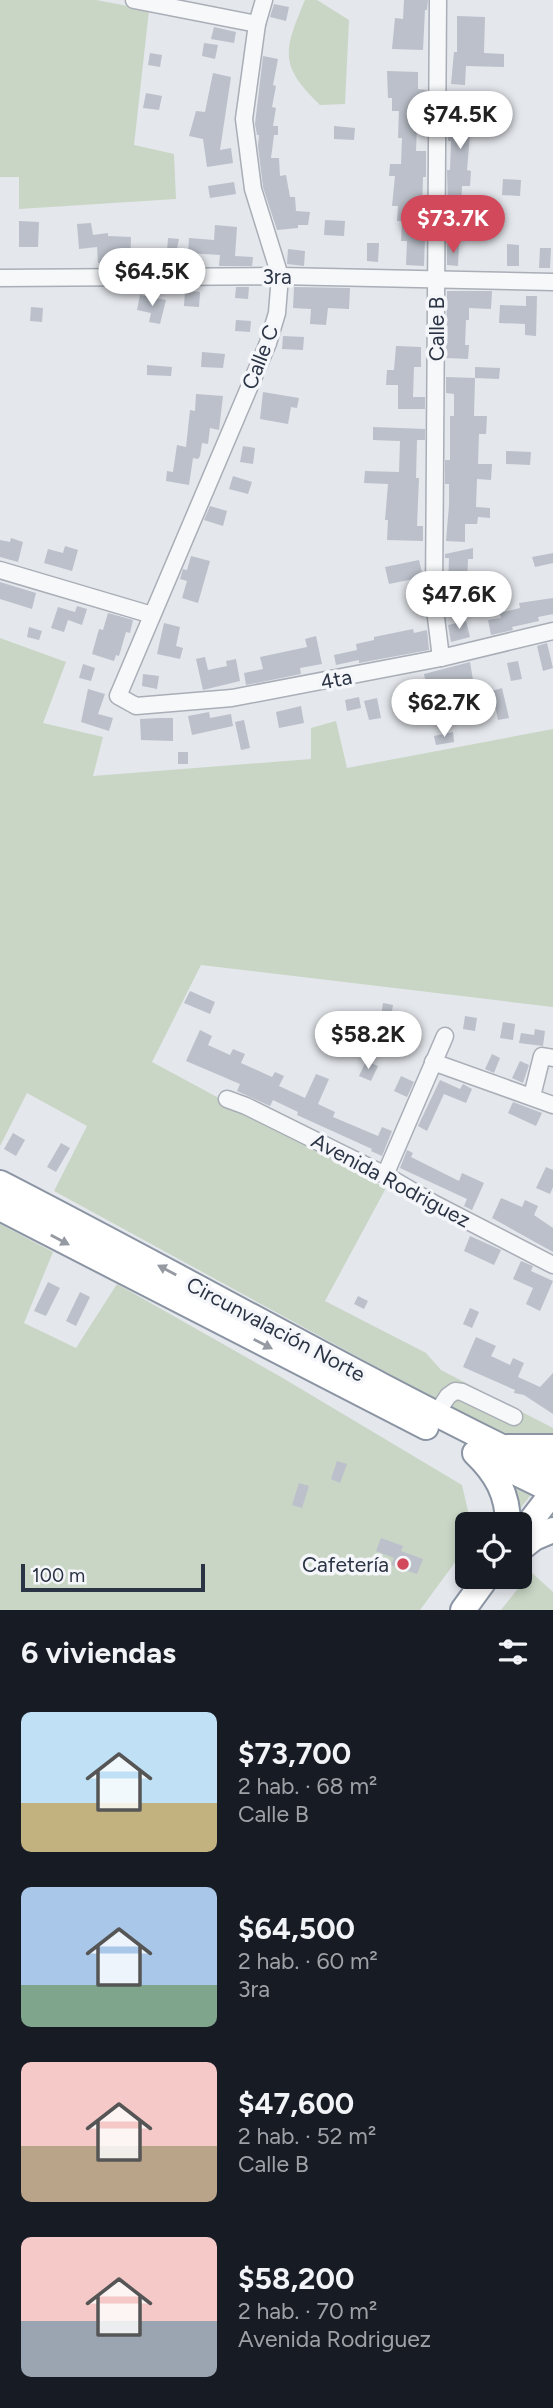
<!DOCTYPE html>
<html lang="es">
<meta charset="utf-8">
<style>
:root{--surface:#171b24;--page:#242831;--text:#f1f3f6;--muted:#9ea1a6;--accent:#d1495b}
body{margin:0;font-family:Figtree,sans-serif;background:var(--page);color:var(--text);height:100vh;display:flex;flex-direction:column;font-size:26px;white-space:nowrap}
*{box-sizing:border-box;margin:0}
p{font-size:23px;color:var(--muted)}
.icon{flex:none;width:38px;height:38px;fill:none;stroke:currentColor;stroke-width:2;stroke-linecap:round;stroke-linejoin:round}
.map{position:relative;height:1610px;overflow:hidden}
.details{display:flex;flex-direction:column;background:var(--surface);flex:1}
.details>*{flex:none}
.fabs{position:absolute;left:455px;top:1512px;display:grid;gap:14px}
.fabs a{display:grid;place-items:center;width:77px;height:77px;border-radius:10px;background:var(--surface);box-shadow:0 4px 10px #0003;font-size:35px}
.scale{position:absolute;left:21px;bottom:18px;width:184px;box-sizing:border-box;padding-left:7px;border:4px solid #2b3445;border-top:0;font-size:19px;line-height:24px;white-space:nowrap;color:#2b3445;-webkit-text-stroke:5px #f4f6f9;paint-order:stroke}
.price{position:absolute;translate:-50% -60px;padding:0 16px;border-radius:24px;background:#fff;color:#222;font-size:23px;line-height:46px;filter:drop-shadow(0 2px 4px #0008)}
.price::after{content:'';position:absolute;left:50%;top:42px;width:21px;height:16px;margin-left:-10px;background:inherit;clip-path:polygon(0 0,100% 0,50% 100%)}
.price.current{background:var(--accent);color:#fff}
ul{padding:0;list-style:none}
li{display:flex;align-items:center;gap:21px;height:175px;padding:0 21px}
li span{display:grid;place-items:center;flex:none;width:196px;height:140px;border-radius:10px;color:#555}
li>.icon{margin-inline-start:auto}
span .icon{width:84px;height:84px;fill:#fffc;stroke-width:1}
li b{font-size:30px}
h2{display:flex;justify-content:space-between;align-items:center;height:84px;padding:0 21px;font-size:30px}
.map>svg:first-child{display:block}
</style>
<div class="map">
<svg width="553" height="1610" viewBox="0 0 553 1610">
<rect width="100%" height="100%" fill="#e4e7ec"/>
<!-- green -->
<g fill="#c9d6c5">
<polygon points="0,0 96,0 149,10 134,145 174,154 176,199 19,209 19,177 0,177"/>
<path d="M305 0H317L349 20 345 104 320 105C278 65 284 50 305 0Z"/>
<polygon points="0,638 66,662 43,723 103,737 93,776 311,759 311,728 336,721 347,768 553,729 553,1007 201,965 152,1062 386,1188 325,1301 426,1353 441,1370 553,1428 553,1445 525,1448 54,1191 87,1126 27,1093 0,1146"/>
<polygon points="0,1224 53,1252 24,1323 76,1348 117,1284 281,1377 462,1485 471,1524 467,1524 467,1546 420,1610 0,1610"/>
<polygon points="509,1480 534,1491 518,1511"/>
<polygon points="531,1572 553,1592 553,1610 501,1610"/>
</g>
<!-- building -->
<g fill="#bbc0ca">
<polygon points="404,0 428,0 427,10 425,10 423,50 392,49 395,18 403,19"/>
<polygon points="274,4 289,7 286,21 270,17"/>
<polygon points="457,16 485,17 484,53 504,54 504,67 466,66 465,85 451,84 454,52 457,52"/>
<polygon points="214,27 236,32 234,43 211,39"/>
<polygon points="204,43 218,45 215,59 202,56"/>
<polygon points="150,53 162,55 160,67 148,65"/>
<polygon points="263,56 278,59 273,85 276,86 272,107 276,108 273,126 278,126 278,135 274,135 271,158 279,158 280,176 286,175 290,197 295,197 296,211 310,212 308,225 298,225 298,228 277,230 263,187 258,146 259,135 257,135 255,124"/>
<polygon points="387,71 418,72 418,89 427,90 424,126 417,126 416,151 426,151 426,177 423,177 422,209 426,209 424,266 406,265 407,241 401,241 402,221 397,221 398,206 392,206 395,176 389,176 390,164 401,164 402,138 398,138 399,111 392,111 392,98 388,98"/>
<polygon points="213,73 231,77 220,150 231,148 233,163 207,167 203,139 189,136 196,111 205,112"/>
<polygon points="146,93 162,96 159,110 143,108"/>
<polygon points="452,106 482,107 481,123 471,122 467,170 471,171 470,186 462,186 461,207 448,206 447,170 450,170 451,141 448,141 448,130 452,130"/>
<polygon points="334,126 355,128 354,140 334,139"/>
<polygon points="503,179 521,180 520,196 502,195"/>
<polygon points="234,182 236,194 210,198 208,186"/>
<polygon points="325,220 345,221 344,236 324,235"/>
<polygon points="19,221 39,222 38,247 19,247"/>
<polygon points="91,223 93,235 108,233 108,236 131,237 130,267 116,266 116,261 98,263 97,247 79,249 77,224"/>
<polygon points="215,225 237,227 235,256 253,257 252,266 219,266 220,255 188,253 189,238 214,240"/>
<polygon points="168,238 179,239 176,253 167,252"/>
<polygon points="367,243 379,243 378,262 367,261"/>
<polygon points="447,244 459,244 458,266 447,265"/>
<polygon points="507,244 519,245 519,266 507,266"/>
<polygon points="540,248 551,248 550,268 539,268"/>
<polygon points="288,249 305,251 304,266 287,264"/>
<polygon points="236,287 249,287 248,299 235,298"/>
<polygon points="294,287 350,288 349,309 328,308 326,325 310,324 311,309 293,308"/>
<polygon points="185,291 200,292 199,307 184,306"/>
<polygon points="447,291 492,291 491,309 469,308 469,320 466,320 465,345 469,345 468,359 446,358"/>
<polygon points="140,295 166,300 160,324 149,322 151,313 137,310"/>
<polygon points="526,296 537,296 536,336 525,335 525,324 499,323 500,305 526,306"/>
<polygon points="31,307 43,308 42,322 30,321"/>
<polygon points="236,320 251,321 250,332 235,331"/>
<polygon points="283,336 304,337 303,350 282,349"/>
<polygon points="396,346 421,347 421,367 414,367 413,397 425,397 425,409 398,409 398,385 386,385 387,370 394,370"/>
<polygon points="202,352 225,354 223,368 201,367"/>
<polygon points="147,365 172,367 171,376 147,375"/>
<polygon points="475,367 500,368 499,379 475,378"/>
<polygon points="446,377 475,378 474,416 487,416 486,434 479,434 478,464 492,464 491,480 477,479 476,507 490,508 490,518 478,517 477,524 465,524 465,542 446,541 449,505 449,484 445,484 445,460 450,460 450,416 454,416 454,394 446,393"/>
<polygon points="263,392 299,398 297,408 291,407 288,424 260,419"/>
<polygon points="196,394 223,396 219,430 210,428 208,444 202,443 200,456 198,459 193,458 189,485 166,481 167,471 173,472 177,445 186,447 190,410 195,411"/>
<polygon points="373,427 425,429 425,440 417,440 416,478 419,478 417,526 423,526 423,541 387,540 388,520 385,520 388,484 364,483 365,471 399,472 400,441 373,440"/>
<polygon points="243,446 255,448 253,464 240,462"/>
<polygon points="506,451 531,452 530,465 506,464"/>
<polygon points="233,476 252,482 248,494 229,489"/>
<polygon points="210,506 227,511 223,526 204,520"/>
<polygon points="11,538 23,542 18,562 0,557 0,540 10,542"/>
<polygon points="65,546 78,550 72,571 44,563 48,549 63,553"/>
<polygon points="473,548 473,559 468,559 467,586 448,586 449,558 445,558 445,554"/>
<polygon points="553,553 553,563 535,567 532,557"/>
<polygon points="191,556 210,561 198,603 182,598 187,581 180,579 183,569 187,570"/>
<polygon points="419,560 423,577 389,584 385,567"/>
<polygon points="0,582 36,593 32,609 0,599"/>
<polygon points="553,598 553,614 538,617 539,621 512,627 513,630 491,635 488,620 501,618 500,613 520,608 519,603"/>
<polygon points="77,606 87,609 82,625 68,620 64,632 51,628 58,607 75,612"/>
<polygon points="108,613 133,620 130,633 126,632 119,656 116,655 114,661 92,654 99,629 103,630"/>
<polygon points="466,621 470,637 451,642 448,625"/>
<polygon points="164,623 180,627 176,646 183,648 180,659 157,654"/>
<polygon points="29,627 42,631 39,640 27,637"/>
<polygon points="413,629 414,633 427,630 429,650 359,663 359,660 336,665 334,655 357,650 356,644 374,640 374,637"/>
<polygon points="316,636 322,664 300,668 301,674 246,685 244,673 263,669 260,657 307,647 305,639"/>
<polygon points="547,643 553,668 543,671 537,646"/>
<polygon points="205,657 208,670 227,666 226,661 236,659 240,681 203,690 196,659"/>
<polygon points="518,661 522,679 511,681 507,663"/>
<polygon points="470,662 473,680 428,692 424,674"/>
<polygon points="83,664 95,668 91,681 79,678"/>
<polygon points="143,674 159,676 157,689 142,686"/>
<polygon points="502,688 509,718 498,720 492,691"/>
<polygon points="88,689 105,694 98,714 113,718 109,731 81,722"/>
<polygon points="359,697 361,708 347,711 345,700"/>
<polygon points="377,698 381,718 369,720 364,701"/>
<polygon points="301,706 304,723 279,728 276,712"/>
<polygon points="209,712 210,718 231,714 233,726 192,735 188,716"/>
<polygon points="159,718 173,718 173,741 141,740 140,719"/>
<polygon points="244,720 250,748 241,750 235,722"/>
<polygon points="453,732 454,742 436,745 434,736"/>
<rect x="178" y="752" width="10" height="12"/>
<polygon points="190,991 215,1002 210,1014 184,1003"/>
<polygon points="383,1003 393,1005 391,1017 381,1016"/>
<polygon points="465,1016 477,1018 475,1031 463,1029"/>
<polygon points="503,1022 515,1024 513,1040 500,1038"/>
<polygon points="535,1029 545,1031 543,1046 519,1043 521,1033 534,1035"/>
<polygon points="200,1030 212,1036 208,1045 230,1055 233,1049 245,1054 241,1063 272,1077 275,1072 284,1076 279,1086 305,1098 316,1074 329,1079 318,1104 335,1112 333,1117 378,1136 382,1127 392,1131 382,1156 371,1151 372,1149 297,1115 298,1112 273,1100 270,1106 237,1091 240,1084 186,1061"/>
<polygon points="492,1054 500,1058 494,1073 485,1069"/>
<polygon points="366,1061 378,1066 371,1081 359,1076"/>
<polygon points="520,1061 529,1065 523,1083 512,1078"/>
<polygon points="401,1076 414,1082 407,1097 394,1091"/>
<polygon points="440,1080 460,1089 463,1084 472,1089 466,1103 444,1094 427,1131 418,1126"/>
<polygon points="513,1102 542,1113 536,1126 508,1113"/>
<polygon points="13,1133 25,1140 16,1156 4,1149"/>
<polygon points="61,1143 70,1148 56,1172 47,1167"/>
<polygon points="407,1150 413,1153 411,1157 459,1181 462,1173 484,1183 472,1210 464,1206 467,1199 400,1168"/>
<polygon points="546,1167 553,1170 553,1187 550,1194 536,1188"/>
<polygon points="501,1198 522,1207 525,1200 538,1206 534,1215 553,1228 553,1252 492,1218"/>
<polygon points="470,1236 501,1250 494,1265 464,1251"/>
<polygon points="521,1261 533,1266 531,1271 553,1281 540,1311 526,1304 533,1288 513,1279"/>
<polygon points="48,1282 60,1288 46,1316 34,1311"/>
<polygon points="80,1292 90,1297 76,1326 66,1321"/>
<polygon points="358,1296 368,1301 364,1309 354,1304"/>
<polygon points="470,1308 479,1312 472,1328 463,1324"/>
<polygon points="476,1337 496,1346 491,1356 510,1365 513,1358 524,1363 518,1377 540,1387 553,1373 553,1414 524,1395 514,1393 515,1390 463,1367"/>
<polygon points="337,1461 347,1464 340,1483 331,1479"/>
<polygon points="299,1483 309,1486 302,1508 292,1505"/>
<polygon points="381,1538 403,1546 401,1551 423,1559 417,1574 391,1565 394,1558 376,1551"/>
</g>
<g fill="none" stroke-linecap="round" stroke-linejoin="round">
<defs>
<g id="minor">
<polyline points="134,0 257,24"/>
<polyline points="264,0 257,24 244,119 253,189 280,276 277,313 268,343 118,696 136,706 232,698 441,658 553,631"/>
<polyline points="438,0 434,601 441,658"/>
<polyline points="0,278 280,276 553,282"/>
<polyline points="0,570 152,615"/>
<polyline points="433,1062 553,1105"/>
<polyline points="532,1096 542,1056 553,1058"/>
<polyline points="227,1099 246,1106 385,1175 433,1203 553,1265"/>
<polyline points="385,1175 445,1036"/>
<polyline points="436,1414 448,1396 455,1391 462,1392 514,1417"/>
</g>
<g id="highway">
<path d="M0 1183C185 1278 366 1382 553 1472"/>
<polyline points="0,1208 426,1427"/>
<polyline points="508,1447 553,1447"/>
<path d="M475 1453C496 1473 508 1494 508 1524"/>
<polyline points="496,1463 553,1491"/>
<polyline points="520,1535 553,1492"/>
<polyline points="520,1549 534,1538 553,1530"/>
<polyline points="463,1610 487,1577"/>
</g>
</defs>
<!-- minor casing -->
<use href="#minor" stroke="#a9aeb7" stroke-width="19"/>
<!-- highway casing -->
<use href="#highway" stroke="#8b94a3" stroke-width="28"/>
<!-- minor -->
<use href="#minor" stroke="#f7f8fa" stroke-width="16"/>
<!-- highway -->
<use href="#highway" stroke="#fff" stroke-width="24"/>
</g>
<!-- one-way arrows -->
<defs><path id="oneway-solid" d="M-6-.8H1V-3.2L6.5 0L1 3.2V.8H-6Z" transform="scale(1.75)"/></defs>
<g fill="#959aa2">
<use href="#oneway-solid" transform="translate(60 1240) rotate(28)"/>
<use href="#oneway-solid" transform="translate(167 1270) rotate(-152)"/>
<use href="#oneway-solid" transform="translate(263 1344) rotate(27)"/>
</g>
<!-- markers -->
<circle fill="#d1495b" stroke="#f4f6f9" stroke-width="2.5" cx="403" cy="1564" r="7"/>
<g text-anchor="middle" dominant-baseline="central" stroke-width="7" stroke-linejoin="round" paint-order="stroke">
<!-- street labels -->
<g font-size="21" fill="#2b3445" stroke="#f4f6f9">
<text x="277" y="276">3ra</text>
<text transform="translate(436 329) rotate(-90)">Calle B</text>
<text transform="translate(260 357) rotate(-69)">Calle C</text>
<text transform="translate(336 679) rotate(-11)">4ta</text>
<text transform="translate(391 1180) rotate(28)">Avenida Rodriguez</text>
<text transform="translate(276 1329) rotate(28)">Circunvalación Norte</text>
</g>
<!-- poi labels -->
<g font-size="21" fill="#2b3445" stroke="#f4f6f9" text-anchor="end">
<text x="389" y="1564">Cafetería</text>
</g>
</g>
</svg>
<div class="fabs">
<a><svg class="icon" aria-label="locate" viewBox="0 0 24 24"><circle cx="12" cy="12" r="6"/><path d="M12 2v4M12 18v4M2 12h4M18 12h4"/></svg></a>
</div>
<div class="scale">100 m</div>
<b class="price" style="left:460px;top:151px">$74.5K</b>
<b class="price current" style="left:453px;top:255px">$73.7K</b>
<b class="price" style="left:152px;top:308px">$64.5K</b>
<b class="price" style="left:459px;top:631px">$47.6K</b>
<b class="price" style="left:444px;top:739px">$62.7K</b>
<b class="price" style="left:368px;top:1071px">$58.2K</b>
</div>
<section class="details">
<h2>6 viviendas<svg class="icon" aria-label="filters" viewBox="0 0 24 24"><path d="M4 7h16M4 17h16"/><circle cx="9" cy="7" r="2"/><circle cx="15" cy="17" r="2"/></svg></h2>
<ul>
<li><span style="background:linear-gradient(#bfe0f5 65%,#c2b280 0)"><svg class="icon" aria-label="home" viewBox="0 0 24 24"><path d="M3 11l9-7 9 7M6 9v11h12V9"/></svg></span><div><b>$73,700</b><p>2 hab. · 68 m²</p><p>Calle B</p></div></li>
<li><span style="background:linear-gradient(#a9c7e8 70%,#7fa58c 0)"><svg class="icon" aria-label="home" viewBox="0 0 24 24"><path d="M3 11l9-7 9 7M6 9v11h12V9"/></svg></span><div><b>$64,500</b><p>2 hab. · 60 m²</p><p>3ra</p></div></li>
<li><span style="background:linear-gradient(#f6c9c9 60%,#b9a48a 0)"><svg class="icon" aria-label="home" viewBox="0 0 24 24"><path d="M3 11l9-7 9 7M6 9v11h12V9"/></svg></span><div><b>$47,600</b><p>2 hab. · 52 m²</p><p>Calle B</p></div></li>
<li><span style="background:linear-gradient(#f6c9c9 60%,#9aa5b1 0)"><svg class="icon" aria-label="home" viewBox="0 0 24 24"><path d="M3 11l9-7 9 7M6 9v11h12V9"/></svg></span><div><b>$58,200</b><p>2 hab. · 70 m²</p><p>Avenida Rodriguez</p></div></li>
</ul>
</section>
